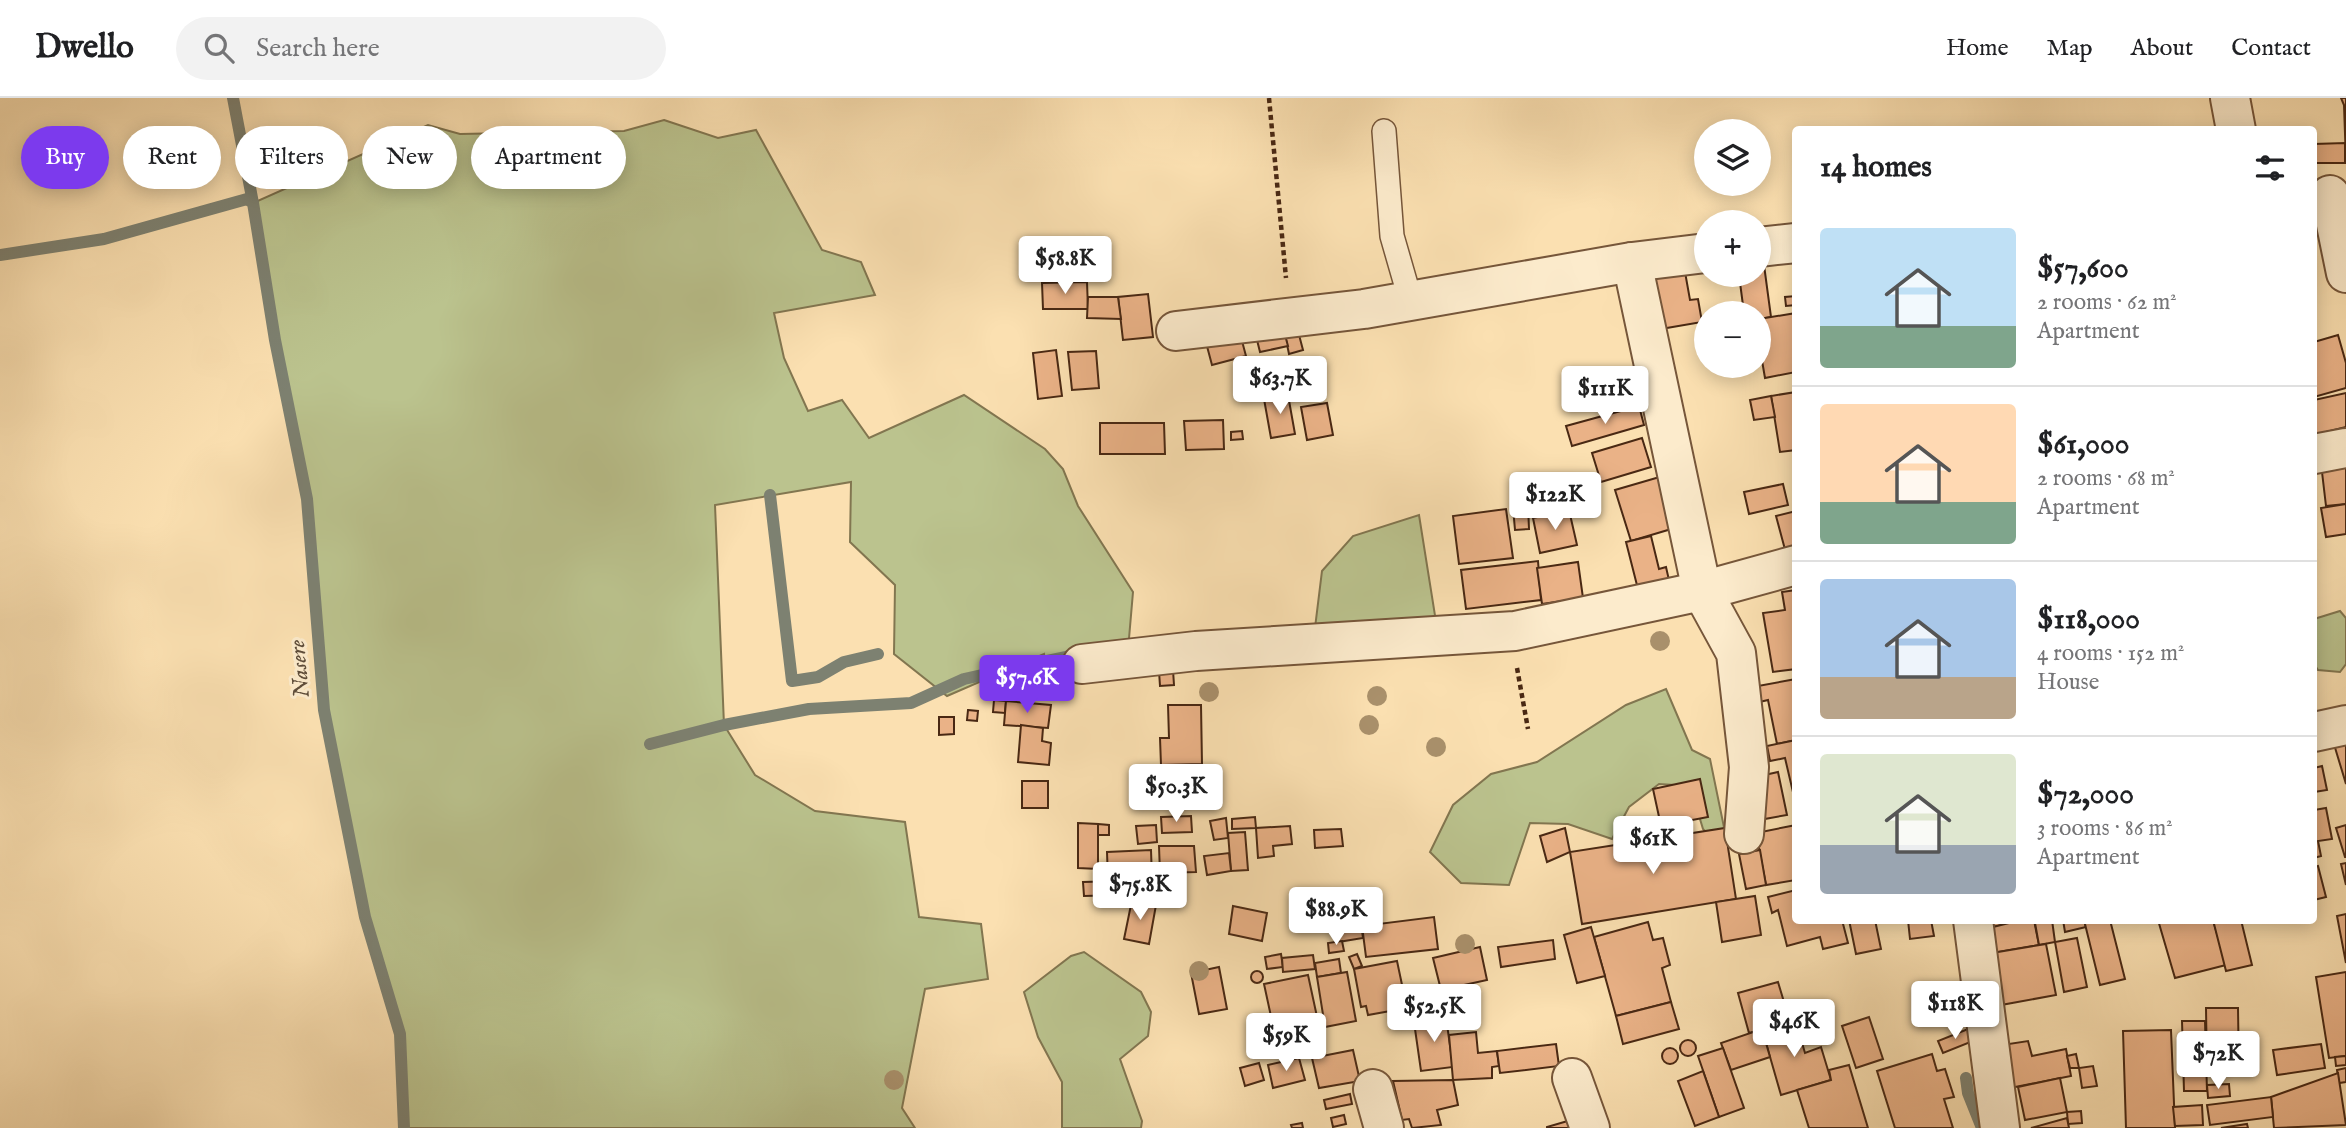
<!DOCTYPE html>
<meta charset="utf-8">
<style>
:root{--surface:#fff;--page:#f2f2f2;--text:#202124;--muted:#757577;--line:#e0e0e0;--accent:#7c3aed}
body{margin:0;font-family:"IM FELL English",serif;background:var(--page);color:var(--text);height:100vh;display:flex;flex-direction:column;font-size:26px;white-space:nowrap}
*{box-sizing:border-box;margin:0}
p{font-size:23px;color:var(--muted)}
.icon{flex:none;width:38px;height:38px;fill:none;stroke:currentColor;stroke-width:2;stroke-linecap:round;stroke-linejoin:round}
.map{position:relative;flex:1;overflow:hidden}
.panel{position:absolute;left:1792px;top:28px;width:525px;height:798px;display:flex;flex-direction:column;background:var(--surface);border-radius:7px;box-shadow:0 4px 18px #0003}
.panel>*{flex:none}
.banner{position:absolute;left:21px;top:28px;width:665px;height:63px;display:flex;gap:14px}
.tools{position:absolute;left:1694px;top:21px;display:grid;gap:14px}
.tools a{display:grid;place-items:center;width:77px;height:77px;border-radius:50%;background:var(--surface);box-shadow:0 4px 18px #0003;font-size:35px}
.price{position:absolute;translate:-50% -60px;padding:0 16px;border-radius:7px;background:#fff;color:#222;font-size:23px;line-height:46px;filter:drop-shadow(0 2px 4px #0008)}
.price::after{content:'';position:absolute;left:50%;top:42px;width:21px;height:16px;margin-left:-10px;background:inherit;clip-path:polygon(0 0,100% 0,50% 100%)}
.price.selected{background:var(--accent);color:#fff}
ul{padding:0;list-style:none}
li{display:flex;align-items:center;gap:21px;height:175px;padding:0 28px}
li+li{border-top:2px solid var(--line)}
li span{display:grid;place-items:center;flex:none;width:196px;height:140px;border-radius:7px;color:#555}
li>.icon{margin-inline-start:auto}
span .icon{width:84px;height:84px;fill:#fffc;stroke-width:1}
li b{font-size:30px}
h2{display:flex;justify-content:space-between;align-items:center;height:84px;padding:0 28px;font-size:30px}
.tag{padding:0 24px;border-radius:32px;background:var(--surface);box-shadow:0 4px 18px #0003;font-size:24px;line-height:63px}
.tag.selected{background:var(--accent);color:#fff}
header{display:flex;align-items:center;gap:42px;box-sizing:border-box;height:98px;padding:0 35px;background:var(--surface);border-bottom:2px solid var(--line)}
header strong{font-size:33px}
nav{display:flex;gap:38px;margin-inline-start:auto;font-size:24px}
.search{width:490px;height:63px;background:var(--page);display:flex;align-items:center;gap:18px;box-sizing:border-box;padding:0 24px;border-radius:38px;color:var(--muted);font-size:26px}
.map>svg:first-child{display:block}
</style>
<header>
<strong>Dwello</strong>
<div class="search"><svg class="icon" aria-label="search" viewBox="0 0 24 24"><circle cx="10" cy="10" r="6"/><path d="M15 15l6 6"/></svg>Search here</div>
<nav><a>Home</a><a>Map</a><a>About</a><a>Contact</a></nav>
</header>
<div class="map">
<svg width="2346" height="1030" viewBox="0 0 2346 1030">
<rect width="100%" height="100%" fill="#fbe0b1"/>
<filter id="stains"><feTurbulence type="fractalNoise" baseFrequency=".00286" numOctaves="4"/><feColorMatrix values="0 0 0 0 .2 0 0 0 0 .09 0 0 0 0 .02 0 0 0 .5 -.17"/></filter>
<radialGradient id="worn" r=".72"><stop offset=".6" stop-color="#630" stop-opacity="0"/><stop offset="1" stop-color="#630" stop-opacity=".3"/></radialGradient>
<!-- green -->
<g fill="#bbc38e" stroke="#827650" stroke-width="2">
<polygon points="664,22 718,40 756,32 822,152 861,164 875,197 774,215 784,260 808,313 842,302 869,340 964,297 1045,351 1063,371 1078,408 1133,494 1128,552 1045,570 1044,556 947,598 894,556 895,487 850,444 851,384 715,407 724,627 755,677 815,713 905,724 919,819 981,826 988,881 925,891 902,1010 915,1030 404,1030 400,936 365,819 324,612 307,401 275,242 253,105 428,27 460,36 624,33"/>
<polygon points="1419,417 1437,530 1314,538 1322,473 1353,438"/>
<polygon points="2340,513 2346,520 2346,566 2340,574 2318,572 2314,566 2314,521"/>
<polygon points="1666,591 1692,652 1710,661 1726,739 1717,746 1703,731 1690,688 1659,686 1629,709 1612,741 1568,726 1530,725 1509,787 1461,785 1430,754 1453,707 1491,676 1537,664 1626,607"/>
<polygon points="1084,854 1141,894 1151,914 1148,938 1120,961 1142,1023 1141,1030 1062,1030 1062,984 1038,939 1024,894 1071,858"/>
</g>
<g fill="none" stroke-linecap="round" stroke-linejoin="round">
<!-- stream -->
<g stroke="#7d8171" stroke-width="12">
<polyline points="233,0 253,105"/>
<polyline points="0,157 104,141 247,101 253,105 275,242 307,401 324,612 365,819 400,936 404,1030"/>
<polyline points="770,397 792,583 818,579 844,564 878,556"/>
<polyline points="650,646 724,627 809,611 911,605 964,581 1079,556"/>
<polyline points="1966,980 1968,995 1982,1030"/>
</g>
</g>
<!-- building -->
<g fill="#eab287" stroke="#492813" stroke-width="2">
<polygon points="2341,0 2346,0 2346,65 2344,7"/>
<polygon points="2345,45 2345,65 2314,65 2314,46"/>
<polygon points="1764,167 1771,219 1759,221 1759,215 1744,215 1739,177 1759,177 1759,168"/>
<polygon points="1685,174 1690,202 1698,201 1702,224 1649,233 1640,181"/>
<polygon points="1087,184 1088,211 1043,211 1042,185"/>
<polygon points="1148,196 1153,239 1123,242 1118,199"/>
<polygon points="1796,198 1796,207 1786,208 1785,199"/>
<polygon points="1088,199 1118,199 1121,221 1087,220"/>
<polygon points="1796,215 1796,274 1765,280 1759,245 1759,221"/>
<polygon points="1238,228 1246,258 1212,267 1204,237"/>
<polygon points="1298,233 1303,252 1289,256 1285,237"/>
<polygon points="1255,234 1285,237 1288,248 1260,254"/>
<polygon points="2338,237 2346,265 2346,290 2314,299 2314,244"/>
<polygon points="1056,252 1062,298 1038,301 1033,255"/>
<polygon points="1096,253 1099,290 1072,292 1068,254"/>
<polygon points="1635,278 1641,302 1601,310 1596,286"/>
<polygon points="1796,294 1796,352 1780,354 1771,298"/>
<polygon points="2346,295 2346,329 2314,337 2314,302"/>
<polygon points="1288,297 1295,336 1271,340 1264,301"/>
<polygon points="1771,298 1775,319 1754,322 1750,302"/>
<polygon points="1327,305 1333,337 1307,342 1301,309"/>
<polygon points="1639,308 1644,327 1572,348 1566,328"/>
<polygon points="1223,322 1224,351 1186,352 1184,323"/>
<polygon points="1100,325 1164,325 1165,356 1100,356"/>
<polygon points="1242,333 1243,341 1231,342 1231,334"/>
<polygon points="1642,340 1651,369 1601,384 1592,355"/>
<polygon points="2320,357 2346,369 2346,406 2326,408"/>
<polygon points="1663,378 1678,429 1631,443 1615,392"/>
<polygon points="1783,386 1788,407 1749,416 1744,394"/>
<polygon points="2346,406 2346,436 2326,439 2321,410"/>
<polygon points="1528,407 1529,431 1515,432 1513,409"/>
<polygon points="1506,411 1513,460 1459,466 1453,418"/>
<polygon points="1569,412 1577,447 1540,455 1533,420"/>
<polygon points="1796,413 1796,457 1787,459 1776,418"/>
<polygon points="1651,438 1659,471 1666,469 1671,491 1640,499 1626,444"/>
<polygon points="1538,463 1541,502 1466,511 1461,472"/>
<polygon points="1578,464 1583,500 1542,506 1537,470"/>
<polygon points="1796,492 1796,571 1773,574 1763,515 1785,512 1782,494"/>
<polygon points="1173,572 1174,587 1160,588 1159,573"/>
<polygon points="1796,581 1796,642 1777,646 1768,602 1751,606 1747,590"/>
<polygon points="994,602 1006,603 1005,615 993,614"/>
<polygon points="1006,603 1051,607 1048,630 1004,627"/>
<polygon points="1168,607 1201,607 1202,666 1161,667 1160,640 1169,640"/>
<polygon points="968,612 978,613 977,623 967,622"/>
<polygon points="939,619 954,619 954,636 939,637"/>
<polygon points="1021,627 1043,630 1042,643 1051,645 1049,667 1018,664"/>
<polygon points="2346,639 2346,686 2333,643"/>
<polygon points="1796,642 1796,707 1785,660 1770,663 1767,648"/>
<polygon points="2322,668 2327,692 2314,694 2314,670"/>
<polygon points="1778,674 1787,717 1759,722 1751,680"/>
<polygon points="1700,681 1708,719 1661,728 1653,691"/>
<rect x="1022" y="683" width="26" height="27"/>
<polygon points="2326,710 2332,741 2318,743 2321,758 2314,760 2314,712"/>
<polygon points="1191,718 1192,734 1162,735 1161,719"/>
<polygon points="1255,719 1256,730 1232,731 1232,721"/>
<polygon points="1226,720 1228,740 1214,742 1210,723"/>
<polygon points="1078,725 1098,726 1098,771 1078,770"/>
<polygon points="1098,726 1109,727 1109,737 1098,737"/>
<polygon points="1156,727 1157,744 1138,746 1136,728"/>
<polygon points="1796,727 1796,782 1766,787 1756,735"/>
<polygon points="2346,727 2346,759 2345,759 2336,730"/>
<polygon points="1290,728 1292,746 1273,748 1274,758 1258,760 1256,730"/>
<polygon points="1565,730 1570,754 1547,764 1540,738"/>
<polygon points="1725,730 1736,801 1582,826 1570,754"/>
<polygon points="1341,731 1343,748 1315,750 1314,732"/>
<polygon points="1245,734 1248,772 1231,773 1228,735"/>
<polygon points="1159,748 1194,748 1196,774 1160,775"/>
<polygon points="1151,752 1152,781 1108,783 1107,754"/>
<polygon points="1760,752 1766,787 1746,791 1739,756"/>
<polygon points="1229,755 1231,773 1207,777 1204,758"/>
<polygon points="2346,765 2346,787 2341,766"/>
<polygon points="2318,768 2326,799 2314,802 2314,769"/>
<polygon points="1120,783 1120,797 1084,798 1083,784"/>
<polygon points="1796,792 1796,822 1842,822 1848,845 1823,851 1820,839 1787,848 1778,812 1772,815 1768,799"/>
<polygon points="1755,798 1761,837 1722,844 1716,804"/>
<polygon points="1132,802 1156,807 1149,846 1124,841"/>
<polygon points="1358,802 1363,840 1338,844 1333,806"/>
<polygon points="1233,808 1267,815 1262,843 1229,836"/>
<polygon points="2346,816 2346,865 2337,818"/>
<polygon points="1434,819 1438,851 1366,859 1362,828"/>
<polygon points="1849,822 1875,822 1881,851 1856,856"/>
<polygon points="1908,822 1931,822 1934,838 1910,841"/>
<polygon points="1988,822 2021,822 1990,830"/>
<polygon points="2021,822 2034,822 2039,847 1992,855 1985,831"/>
<polygon points="2052,822 2055,844 2039,847 2035,825"/>
<polygon points="2063,822 2084,822 2086,829 2065,834"/>
<polygon points="2084,822 2110,822 2125,881 2100,887"/>
<polygon points="2158,822 2213,822 2226,867 2175,880"/>
<polygon points="2213,822 2241,822 2252,867 2226,873"/>
<polygon points="1648,824 1653,842 1663,840 1670,867 1662,870 1671,904 1616,918 1594,839"/>
<polygon points="1591,829 1605,878 1577,885 1564,837"/>
<polygon points="2077,840 2087,889 2064,894 2055,844"/>
<polygon points="1553,842 1555,861 1501,869 1498,849"/>
<polygon points="1342,843 1344,853 1329,855 1328,845"/>
<polygon points="2046,846 2056,897 2001,907 1992,855"/>
<polygon points="1480,849 1487,882 1441,892 1433,860"/>
<polygon points="1281,856 1283,869 1267,871 1265,859"/>
<polygon points="1357,856 1362,868 1354,871 1349,859"/>
<polygon points="1313,857 1315,871 1283,874 1282,860"/>
<polygon points="1339,861 1341,875 1317,879 1315,865"/>
<polygon points="1397,863 1405,901 1395,903 1396,912 1368,917 1366,908 1361,909 1354,871"/>
<polygon points="1219,869 1227,911 1199,916 1191,875"/>
<circle cx="1257" cy="879" r="6"/>
<polygon points="1347,874 1356,923 1325,929 1317,879"/>
<polygon points="2346,874 2346,958 2329,960 2316,879"/>
<polygon points="1308,877 1319,928 1275,937 1264,886"/>
<polygon points="1778,884 1790,924 1749,935 1738,895"/>
<polygon points="1671,904 1679,931 1623,946 1616,918"/>
<polygon points="2206,910 2238,910 2239,976 2207,976"/>
<polygon points="1446,919 1453,969 1421,973 1414,924"/>
<polygon points="1869,919 1883,961 1856,970 1842,928"/>
<polygon points="1795,921 1805,955 1821,949 1831,982 1781,997 1762,931"/>
<polygon points="2182,923 2205,923 2207,993 2184,993"/>
<polygon points="1762,931 1770,959 1731,972 1721,945"/>
<polygon points="1968,931 1973,943 1943,955 1938,943"/>
<polygon points="2171,932 2175,1030 2126,1030 2123,933"/>
<polygon points="1476,934 1478,955 1497,953 1499,968 1492,969 1492,980 1453,982 1449,937"/>
<circle cx="1688" cy="950" r="8"/>
<polygon points="2028,943 2032,958 2066,951 2071,978 2010,990 2002,947"/>
<polygon points="1556,946 1559,968 1500,975 1497,953"/>
<polygon points="2321,946 2325,970 2277,977 2273,952"/>
<polygon points="1723,950 1744,1010 1719,1019 1698,958"/>
<circle cx="1670" cy="958" r="8"/>
<polygon points="1353,952 1360,983 1319,990 1312,960"/>
<polygon points="1932,956 1937,973 1945,971 1954,999 1944,1001 1953,1030 1895,1030 1877,973"/>
<polygon points="2076,956 2079,970 2070,970 2067,958"/>
<polygon points="2346,958 2346,967 2336,968 2335,959"/>
<polygon points="1299,960 1305,982 1273,990 1268,967"/>
<polygon points="1259,965 1264,982 1245,988 1240,970"/>
<polygon points="1849,967 1868,1030 1809,1030 1797,992 1831,982 1829,972"/>
<polygon points="2093,968 2097,988 2082,990 2079,970"/>
<polygon points="2346,970 2346,984 2339,985 2337,972"/>
<polygon points="1703,973 1719,1019 1695,1028 1678,983"/>
<polygon points="2338,975 2346,1027 2274,1030 2271,999"/>
<polygon points="2060,980 2067,1014 2025,1022 2018,989"/>
<polygon points="1453,982 1458,1007 1437,1012 1441,1027 1412,1030 1409,1021 1402,1022 1393,983"/>
<polygon points="2229,986 2230,998 2208,1000 2207,987"/>
<polygon points="1350,996 1352,1006 1326,1011 1324,1002"/>
<polygon points="2271,999 2273,1019 2210,1027 2207,1007"/>
<polygon points="2202,1007 2203,1027 2175,1028 2173,1009"/>
<polygon points="2081,1013 2082,1025 2068,1026 2067,1014"/>
<polygon points="1344,1017 1346,1026 1333,1029 1331,1020"/>
<polygon points="2067,1020 2069,1030 2031,1030"/>
<polygon points="1571,1022 1573,1030 1547,1030 1547,1029"/>
<polygon points="1302,1025 1303,1030 1292,1030 1291,1027"/>
<polygon points="2247,1026 2248,1030 2221,1030"/>
</g>
<g fill="none" stroke-linecap="round" stroke-linejoin="round">
<defs>
<polyline id="lane" points="1384,33 1392,138 1411,204"/>
<g id="street">
<polyline points="2230,0 2236,32"/>
<polyline points="2330,97 2346,175"/>
<polyline points="1759,149 1796,145"/>
<polyline points="1632,164 1702,493 1736,555 1749,669 1744,736"/>
<polyline points="1176,233 1364,211 1632,164 1706,155"/>
<polyline points="2314,356 2346,350"/>
<polyline points="1082,566 1196,553 1515,533 1702,493 1796,467"/>
<polyline points="2314,634 2346,627"/>
<polyline points="1973,822 2000,1030"/>
<polyline points="1572,980 1590,1030"/>
<polyline points="1373,991 1384,1030"/>
</g>
</defs>
<!-- lane casing -->
<use href="#lane" stroke="#76563a" stroke-width="26"/>
<!-- street casing -->
<use href="#street" stroke="#76563a" stroke-width="42"/>
<!-- path -->
<g stroke="#492813" stroke-width="4.5" stroke-dasharray="5 3.5" stroke-linecap="butt">
<polyline points="1269,0 1286,180"/>
<polyline points="1517,570 1528,631"/>
</g>
<!-- lane -->
<use href="#lane" stroke="#fcebcc" stroke-width="23"/>
<!-- street -->
<use href="#street" stroke="#fcebcc" stroke-width="38"/>
</g>
<!-- trees -->
<g fill="#a9906b">
<circle cx="1660" cy="543" r="10"/>
<circle cx="1209" cy="594" r="10"/>
<circle cx="1377" cy="598" r="10"/>
<circle cx="1369" cy="627" r="10"/>
<circle cx="1436" cy="649" r="10"/>
<circle cx="1465" cy="846" r="10"/>
<circle cx="1199" cy="873" r="10"/>
<circle cx="894" cy="982" r="10"/>
</g>
<g text-anchor="middle" dominant-baseline="central" stroke-width="6" stroke-linejoin="round" paint-order="stroke">
<!-- water labels -->
<g font-size="23" font-style="italic" fill="#5e4d3a" stroke="#fcebcc">
<text transform="translate(300 571) rotate(-95)">Nasere</text>
</g>
</g>
<rect width="100%" height="100%" filter="url(#stains)"/>
<rect width="100%" height="100%" fill="url(#worn)"/>
</svg>
<div class="tools">
<a><svg class="icon" aria-label="layers" viewBox="0 0 24 24"><path d="M12 4l9 5-9 5-9-5zM3 14l9 5 9-5"/></svg></a>
<a>+</a>
<a>−</a>
</div>
<b class="price" style="left:1065px;top:198px">$58.8K</b>
<b class="price" style="left:1280px;top:318px">$63.7K</b>
<b class="price" style="left:1605px;top:328px">$111K</b>
<b class="price" style="left:1555px;top:434px">$122K</b>
<b class="price selected" style="left:1027px;top:617px">$57.6K</b>
<b class="price" style="left:1176px;top:726px">$50.3K</b>
<b class="price" style="left:1653px;top:778px">$61K</b>
<b class="price" style="left:1140px;top:824px">$75.8K</b>
<b class="price" style="left:1336px;top:849px">$88.9K</b>
<b class="price" style="left:1955px;top:943px">$118K</b>
<b class="price" style="left:1434px;top:946px">$52.5K</b>
<b class="price" style="left:1794px;top:961px">$46K</b>
<b class="price" style="left:1286px;top:975px">$59K</b>
<b class="price" style="left:2218px;top:993px">$72K</b>
<div class="banner">
<a class="tag selected">Buy</a>
<a class="tag">Rent</a>
<a class="tag">Filters</a>
<a class="tag">New</a>
<a class="tag">Apartment</a>
</div>
<section class="panel">
<h2>14 homes<svg class="icon" aria-label="filters" viewBox="0 0 24 24"><path d="M4 7h16M4 17h16"/><circle cx="9" cy="7" r="2"/><circle cx="15" cy="17" r="2"/></svg></h2>
<ul>
<li><span style="background:linear-gradient(#bfe0f5 70%,#7fa58c 0)"><svg class="icon" aria-label="home" viewBox="0 0 24 24"><path d="M3 11l9-7 9 7M6 9v11h12V9"/></svg></span><div><b>$57,600</b><p>2 rooms · 62 m²</p><p>Apartment</p></div></li>
<li><span style="background:linear-gradient(#ffd9b3 70%,#7fa58c 0)"><svg class="icon" aria-label="home" viewBox="0 0 24 24"><path d="M3 11l9-7 9 7M6 9v11h12V9"/></svg></span><div><b>$61,000</b><p>2 rooms · 68 m²</p><p>Apartment</p></div></li>
<li><span style="background:linear-gradient(#a9c7e8 70%,#b9a48a 0)"><svg class="icon" aria-label="home" viewBox="0 0 24 24"><path d="M3 11l9-7 9 7M6 9v11h12V9"/></svg></span><div><b>$118,000</b><p>4 rooms · 152 m²</p><p>House</p></div></li>
<li><span style="background:linear-gradient(#dfe7d0 65%,#9aa5b1 0)"><svg class="icon" aria-label="home" viewBox="0 0 24 24"><path d="M3 11l9-7 9 7M6 9v11h12V9"/></svg></span><div><b>$72,000</b><p>3 rooms · 86 m²</p><p>Apartment</p></div></li>
</ul>
</section>
</div>
